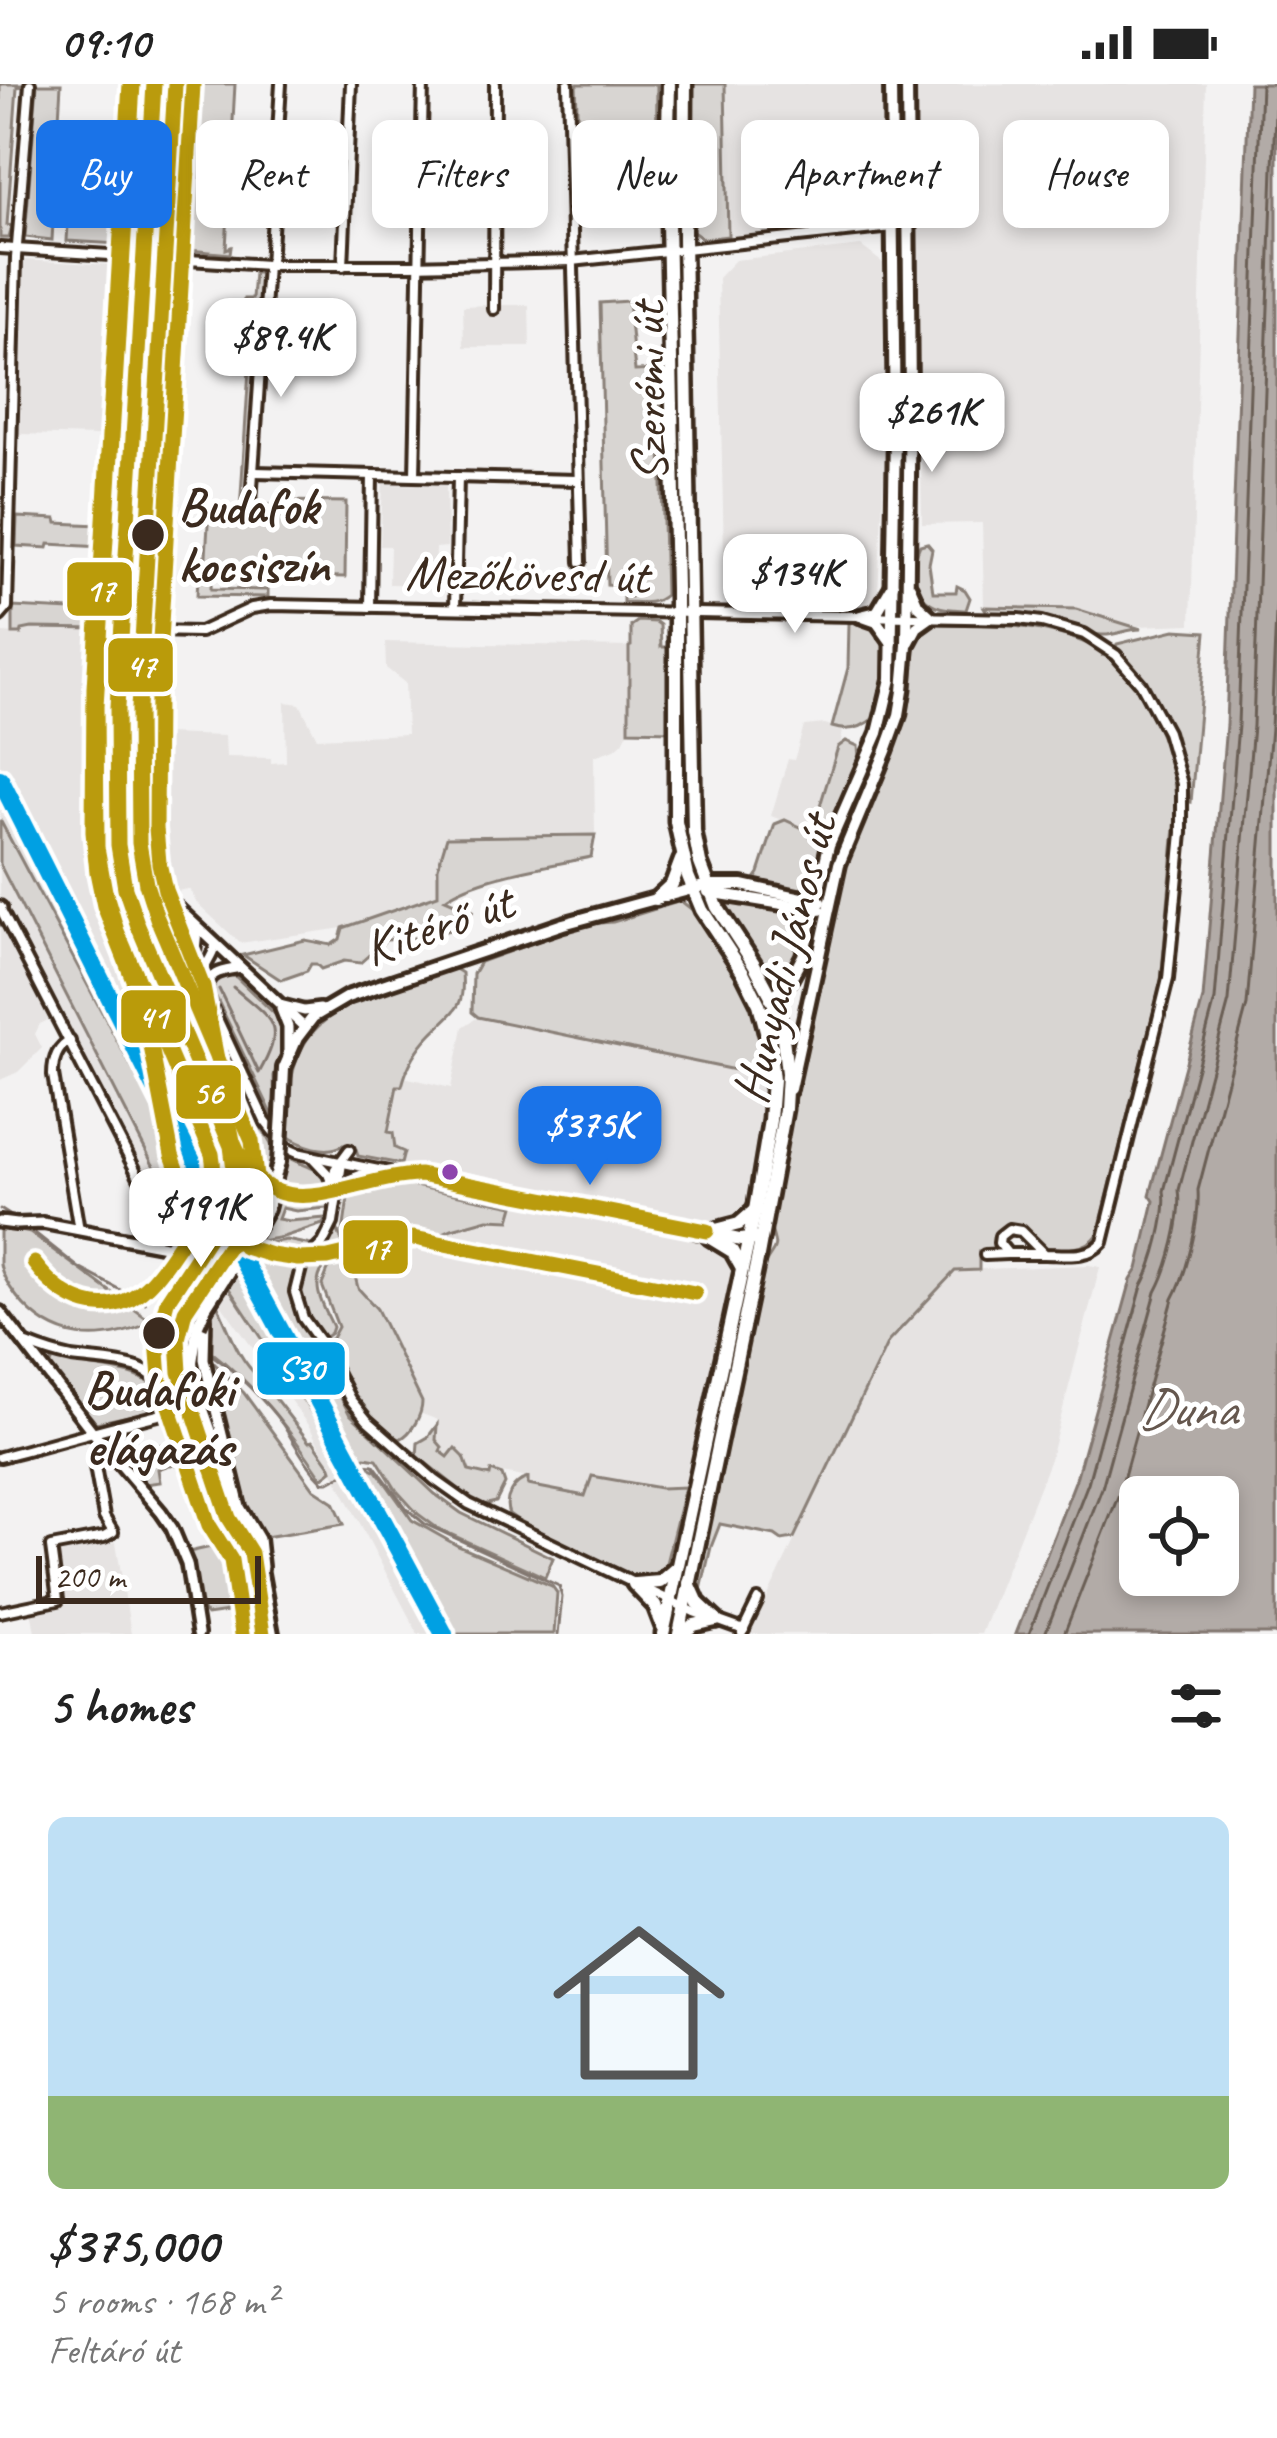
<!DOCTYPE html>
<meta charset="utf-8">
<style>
:root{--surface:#fff;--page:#f2f2f2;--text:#222;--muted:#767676;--line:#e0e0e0;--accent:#1a73e8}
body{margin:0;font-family:Caveat,sans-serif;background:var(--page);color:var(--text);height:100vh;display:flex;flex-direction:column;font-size:45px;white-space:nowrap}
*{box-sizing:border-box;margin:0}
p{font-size:39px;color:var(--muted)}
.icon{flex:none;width:66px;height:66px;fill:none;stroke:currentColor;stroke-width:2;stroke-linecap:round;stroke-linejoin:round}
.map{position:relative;height:1550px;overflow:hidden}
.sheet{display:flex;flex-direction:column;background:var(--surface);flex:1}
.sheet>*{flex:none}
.top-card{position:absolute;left:36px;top:36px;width:1206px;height:108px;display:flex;gap:24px}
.tools{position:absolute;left:1119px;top:1392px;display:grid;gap:24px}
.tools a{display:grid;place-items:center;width:120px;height:120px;border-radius:18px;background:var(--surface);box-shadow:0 6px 18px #0003;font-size:60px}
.scale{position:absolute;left:36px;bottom:30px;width:225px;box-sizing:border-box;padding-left:12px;border:6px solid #3b2a1e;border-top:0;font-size:33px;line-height:42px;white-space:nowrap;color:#3b2a1e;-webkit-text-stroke:9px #fff;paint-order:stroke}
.price{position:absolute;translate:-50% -102px;padding:0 27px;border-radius:24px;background:#fff;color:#222;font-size:39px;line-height:78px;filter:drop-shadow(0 3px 6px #0008)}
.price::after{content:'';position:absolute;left:50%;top:72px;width:36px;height:27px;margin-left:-18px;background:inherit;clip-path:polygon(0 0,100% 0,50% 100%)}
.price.on{background:var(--accent);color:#fff}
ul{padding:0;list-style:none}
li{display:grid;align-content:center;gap:24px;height:636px;padding:0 48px}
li+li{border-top:3px solid var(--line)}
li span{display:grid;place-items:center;height:372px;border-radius:18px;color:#555}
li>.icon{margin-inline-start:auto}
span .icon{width:216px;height:216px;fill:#fffc;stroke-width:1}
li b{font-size:51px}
h2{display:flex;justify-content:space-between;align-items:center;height:144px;padding:0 48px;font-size:51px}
.pill{padding:0 42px;border-radius:18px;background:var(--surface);box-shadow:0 6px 18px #0003;font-size:42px;line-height:108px}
.pill.on{background:var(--accent);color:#fff}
.status{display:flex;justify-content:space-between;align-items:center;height:84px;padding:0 60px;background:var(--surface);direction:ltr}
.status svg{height:33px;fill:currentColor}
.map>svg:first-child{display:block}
</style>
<div class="status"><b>09:10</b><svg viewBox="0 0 49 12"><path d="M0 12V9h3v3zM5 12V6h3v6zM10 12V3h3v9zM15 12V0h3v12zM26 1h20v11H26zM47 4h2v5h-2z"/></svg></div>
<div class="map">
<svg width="1277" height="1550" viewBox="0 0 1277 1550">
<rect width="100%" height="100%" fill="#f3f2f2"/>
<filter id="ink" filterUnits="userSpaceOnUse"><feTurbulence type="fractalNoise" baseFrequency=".00833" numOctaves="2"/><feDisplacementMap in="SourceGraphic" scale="24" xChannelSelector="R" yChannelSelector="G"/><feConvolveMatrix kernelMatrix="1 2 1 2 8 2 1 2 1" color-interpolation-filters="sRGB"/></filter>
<g filter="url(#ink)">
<!-- built -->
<g fill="#e6e3e2">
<polygon points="725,0 882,0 882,136 728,152"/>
<polygon points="915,0 1206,0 1191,540 1138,542 1076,525 984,523 982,439 922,440"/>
<polygon points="861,162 883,179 885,367 878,510 868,522 725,519 718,194 735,176"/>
<polygon points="23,176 152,183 145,310 139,310 137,338 99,336 97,352 19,350"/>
<polygon points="489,221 489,227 499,227 500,221 529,221 530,263 464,263 463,222"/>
<polygon points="383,400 446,401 447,463 436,464 435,501 389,500 390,462 380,462"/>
<polygon points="32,544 99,545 99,553 122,558 129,576 127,626 132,627 133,750 156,915 130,929 231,1144 223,1156 0,736 0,549 21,550 21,546"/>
<polygon points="385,558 629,563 629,646 623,658 615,665 594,672 595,751 448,753 438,783 438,811 343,844 240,859 197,819 189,805 171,808 164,795 154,748 149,643 165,644 165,650 225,652 226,673 271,674 271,679 286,678 285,618 300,620 317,654 407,650 405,599 386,584"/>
<polygon points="825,640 843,646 841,659 815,738 805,745 771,732 788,675 794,676 804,642"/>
<polygon points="0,781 152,1079 209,1175 200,1188 168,1136 0,813"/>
<polygon points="0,837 50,935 40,940 35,950 42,964 18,988 0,996"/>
<polygon points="478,933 764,992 759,1048 736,1192 718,1282 702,1324 685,1403 661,1404 593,1392 586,1412 527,1401 527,1394 492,1387 490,1392 468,1387 469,1382 461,1369 455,1365 449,1373 439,1366 435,1349 438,1336 422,1330 422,1318 377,1225 358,1204 355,1193 360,1174 387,1175 452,1145 488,1135 508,1137 513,1121 397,1099 404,1068 395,1064 388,1048 397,1001 404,993 451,1004 463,943"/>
<polygon points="248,1173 441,1535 448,1550 418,1550 310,1344 219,1217 228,1203 327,1349 238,1188"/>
<polygon points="1089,1181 1100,1183 1050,1375 981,1550 750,1550 888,1258 956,1186"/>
<polygon points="116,1458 131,1550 23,1550 35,1548 31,1526 64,1521 55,1466"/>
</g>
<!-- green -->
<g fill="#d8d5d2" stroke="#8a8078" stroke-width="3">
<polygon points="0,0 23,0 23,2 17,3 7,141 12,142 9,154 0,154"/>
<polygon points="37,0 61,0 52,156 25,153"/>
<polygon points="191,0 235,0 226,165 231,163 230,170 179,165 181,141 187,141 195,26 188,25"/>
<polygon points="576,0 657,0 656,110 580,104"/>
<polygon points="690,0 725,0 728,152 703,155 693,148 689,150"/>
<polygon points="70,107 85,107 83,137 120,139 119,160 67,157"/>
<polygon points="254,189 263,189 246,426 262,427 262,421 280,421 281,417 346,418 345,493 226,491 226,479 212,479 211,505 268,506 268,513 197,512 199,473 206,472 209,426 240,427 251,254 223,251 223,247 242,247 244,215 252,215"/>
<path d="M628 217 635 287 659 286 665 511C653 522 638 518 623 518V513H630V507H623V502L607 501 600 219Z"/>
<polygon points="17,433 56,435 57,439 120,442 121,436 128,441 127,465 119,470 119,464 49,460 48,464 16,462"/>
<path d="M927 459 932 465 929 480 933 508H956L957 502 965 506 970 514 966 526C948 525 936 526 922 512L921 515C913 502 913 475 920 461Z"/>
<polygon points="131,504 140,504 138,534 133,534 131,541 121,546 116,556 98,553 98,545 32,544 22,546 21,550 13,550 13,523 129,529"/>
<path d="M984 523 1076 525 1141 545C1127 545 1114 552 1102 551 1083 551 1065 538 1046 535 1026 531 1006 533 987 528Z"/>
<path d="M854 535 876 541C892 568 883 605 874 634 861 645 848 648 832 643L848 584 849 540Z"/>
<polygon points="638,537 656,538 660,541 661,563 670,563 672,647 629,646 629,563 631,562 631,542"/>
<path d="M930 540C991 540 1049 538 1104 568L1103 571 1106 570 1135 601 1158 645 1171 676 1177 721 1161 898 1098 1150C1086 1168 1062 1165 1043 1163 1028 1152 1014 1127 997 1152L999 1166 979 1167V1186L955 1187 888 1258 794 1454 782 1456 775 1451 720 1440 711 1463 700 1510 696 1501 751 1226C754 1213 757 1198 762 1186 774 1159 780 1173 769 1139L837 809 868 718 888 679 906 630 912 607 916 551Z"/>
<path d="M1175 546 1206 548 1191 718 1187 717C1181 664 1159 600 1115 565L1117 560Z"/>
<path d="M846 657 858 662 859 673 836 725 810 798C794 815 772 804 752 799L759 789 775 740 785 736 805 745 815 738 838 663Z"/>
<polygon points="0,736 223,1156 209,1175 152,1079 0,781"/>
<path d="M595 751 591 773C550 782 479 791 445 815L473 827 463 843 416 854 386 856 360 879 344 877 321 885 316 880H311L307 887 281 896 243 871 305 856 331 861 340 855 343 844 438 811V783L447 753Z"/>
<path d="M159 814 167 829 192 857 194 863 188 890 256 1034 272 1062 274 1074 265 1115 239 1160 237 1155C257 1116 269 1100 257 1054L154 820 156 815Z"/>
<path d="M724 814 794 828C819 847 792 888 773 904L720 818Z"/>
<polygon points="681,817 695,828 749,914 761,964 764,992 478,933 472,928 473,890 480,878 585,840 613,838"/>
<path d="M454 884 462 889C465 925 455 926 432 949 418 963 407 982 402 1002H397L388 1048 393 1049 395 1064 404 1068 401 1080 358 1072 356 1066 343 1061C328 1071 301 1062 286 1051 289 962 304 934 391 904 411 897 433 886 454 884Z"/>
<polygon points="227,890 236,893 284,939 285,956 274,992 275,1036 215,911 214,899"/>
<path d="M198 948C216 990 257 1063 248 1105 213 1070 208 996 198 948Z"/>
<path d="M285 1072C316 1089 330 1081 328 1124L296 1127 282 1124 278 1135 289 1137 326 1134 323 1140 283 1153 255 1158 275 1118Z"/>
<polygon points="359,1093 380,1095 514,1122 510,1136 488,1135 452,1145 387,1175 360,1174 351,1166 343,1149 349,1107"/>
<path d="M0 1142 30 1149 152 1238C100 1261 54 1259 17 1213 10 1204 2 1191 0 1180 0 1168 0 1154 0 1142Z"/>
<path d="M337 1144 345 1165C339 1172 329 1177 323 1185 310 1203 325 1225 333 1243L331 1249 324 1254C309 1234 289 1208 307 1183 316 1169 329 1160 337 1144Z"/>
<polygon points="286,1156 311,1161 295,1184 291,1197 294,1223 349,1329 435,1410 461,1429 553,1474 545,1493 437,1444 418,1430 397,1407 377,1375 366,1373 355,1375 248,1173 256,1161"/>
<path d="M343 1176 359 1178 355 1192 358 1204 377 1225 422 1318C422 1331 412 1349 400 1355 360 1339 345 1292 326 1257L332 1254 338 1243 322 1201 328 1186Z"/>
<polygon points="238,1188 336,1366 228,1203"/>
<path d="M217 1220C236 1260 237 1278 274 1307V1313L309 1358 313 1357 331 1383 332 1386 322 1394C289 1345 256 1302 209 1266L212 1247 210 1234Z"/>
<path d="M53 1275C95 1288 138 1279 170 1315L166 1324 96 1339 50 1283Z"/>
<polygon points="210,1275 244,1309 314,1405 334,1418 344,1440 265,1453 248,1426"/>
<polygon points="437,1341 436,1356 442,1363 440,1367 448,1373 455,1364 464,1373 469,1387 490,1392 491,1387 502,1391 505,1400 496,1418 483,1421 474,1417 417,1372 418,1359 428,1353"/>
<polygon points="183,1356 188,1380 169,1381 158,1385 160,1398 145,1400 118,1370"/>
<polygon points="369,1383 377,1387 412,1436 458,1462 552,1502 557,1509 554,1550 448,1550 361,1387"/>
<polygon points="207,1391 226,1446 230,1477 227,1479 231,1523 227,1528 207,1531 201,1524 189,1468 211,1463 211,1445 193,1398"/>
<path d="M592 1392 660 1404 685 1403 663 1491 644 1496 526 1442 509 1430C503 1415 513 1398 528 1394V1401L585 1412Z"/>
</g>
<!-- water -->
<path fill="#b2aba7" stroke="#827770" stroke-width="3" fill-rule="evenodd" d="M1249 0H1277V1550H1016L1076 1395 1131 1196 1138 1185 1154 1117 1150 1111 1203 915 1226 641ZM1140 1413H1218V1491H1140Z"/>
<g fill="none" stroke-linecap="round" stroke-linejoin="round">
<!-- shore -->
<g stroke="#6b5e55" stroke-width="3">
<path d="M1029 1550 1088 1399 1142 1202C1154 1181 1168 1129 1164 1107L1215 916 1238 641 1261 0"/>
<path d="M1045 1550 1102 1404 1156 1208C1169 1184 1183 1132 1179 1106L1229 917 1253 642 1276 0"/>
<path d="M1064 1550 1119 1410 1173 1215C1187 1189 1200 1136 1198 1106L1247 921 1271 644 1277 507"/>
</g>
<!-- stream -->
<g stroke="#827770" stroke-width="3">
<path d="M219 905 259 989C287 939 272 937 233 903"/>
<polyline points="0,1125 19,1137"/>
<polyline points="26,1142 79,1184 145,1219"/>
<path d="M212 1271C236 1288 266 1317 283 1341 296 1361 306 1381 323 1398H329L362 1380 374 1381 407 1425 425 1440 559 1502 562 1513 558 1550"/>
</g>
<defs>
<g id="minor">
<polyline points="568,0 581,478"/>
<polyline points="0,164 267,181 412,181 572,177 893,143"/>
<polyline points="270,181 281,0"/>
<polyline points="343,182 351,0"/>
<polyline points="494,225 495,0"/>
<polyline points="255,388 577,396"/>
<polyline points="415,392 423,0"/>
<polyline points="250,433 267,181"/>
<polyline points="370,523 372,391"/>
<polyline points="455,524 458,393"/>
<polyline points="0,532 7,524 16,174 30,0"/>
<path d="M151 547 200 548 252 524 271 521 1019 535 1042 538 1084 550 1116 571 1141 600 1167 648 1182 700V749L1168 895 1103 1158C1089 1175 1064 1170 1044 1170L1021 1147 1009 1145 1000 1152 999 1159 1008 1170H1044"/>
<polyline points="0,824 157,1128 159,1142 154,1160"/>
<path d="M197 845C198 866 188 883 199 901"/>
<path d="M215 862C212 876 201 884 200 898L265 1037 286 1064 297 1069 358 1082 696 1147"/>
<path d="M206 905C209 887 223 887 238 884"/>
<path d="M70 957C56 964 53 977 53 991L79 1146"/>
<polyline points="312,1073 328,1090 336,1110"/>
<polyline points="342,1079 333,1139 323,1159 302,1180 295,1208 303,1234 321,1259 350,1315 367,1336 435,1396 469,1420 694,1528 744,1546"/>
<polyline points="333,1097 335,1085 349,1066"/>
<polyline points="340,1107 347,1096 371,1087"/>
<polyline points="985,1171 1007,1170"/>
<path d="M27 1260C42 1266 57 1271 72 1274 94 1277 117 1277 138 1284 179 1300 194 1354 200 1394"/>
<path d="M0 1373C60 1357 119 1340 179 1326"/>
<polyline points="0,1528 58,1516 51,1463 104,1453 113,1448 104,1433 94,1377 95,1372 104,1363"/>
<polyline points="742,1549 758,1516"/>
</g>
<g id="tertiary">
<path d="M183 0C177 82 176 164 171 246 168 288 162 330 160 373 158 427 160 483 153 536 144 604 135 756 168 815L304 943"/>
<polyline points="0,823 1,824"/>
<polyline points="284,922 304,927 320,925"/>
<polyline points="281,925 288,943 288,972"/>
<polyline points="0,1138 16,1140 43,1139 165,1162 173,1168 205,1234 204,1275 212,1310 240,1423 259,1455 262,1483"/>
<polyline points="0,1228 92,1347 161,1428 172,1444 187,1480 198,1550"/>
</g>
<g id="secondary">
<polyline points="860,532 877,528 893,501"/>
<polyline points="863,533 877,538 892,559"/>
<polyline points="909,558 917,543 931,533 918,521 910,503"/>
<polyline points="708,808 820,826"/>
<polyline points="770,915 790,896 803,872 829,761 878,649 891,595 895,348 891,0"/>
<polyline points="790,1005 839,780 886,667 899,631 903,607 907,561 910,311 907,0"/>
<polyline points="282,1029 284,984 297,954 313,933 347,913 563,840 707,801 742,801 821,818"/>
<polyline points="249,1156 267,1125 279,1078"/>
<polyline points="198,1241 192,1278 196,1306 223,1382 239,1440 258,1473 272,1550"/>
<polyline points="233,1434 235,1477 247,1550"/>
</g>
<g id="primary">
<polyline points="656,815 672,800 681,776"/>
<polyline points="716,1146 739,1140 755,1126"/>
<polyline points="697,1147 740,1156 755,1155"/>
<polyline points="709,1153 732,1167 741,1183"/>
<polyline points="689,1499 698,1519 716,1536"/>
<polyline points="634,1500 655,1522 663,1543"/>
<polyline points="635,1500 660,1498 675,1485"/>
<polyline points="663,1550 755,1126 770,1036 773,996 769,958 759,920 743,888 702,826 688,792 676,738 676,505 667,93 669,0"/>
<polyline points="679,1550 758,1172 785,1025 787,989 782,945 771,912 754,880 717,823 700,779 694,748 684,154 685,0"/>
<polyline points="682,1550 694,1541 716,1536"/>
</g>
</defs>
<!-- minor casing -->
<use href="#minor" stroke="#3b2a1e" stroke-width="16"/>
<!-- tertiary casing -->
<use href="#tertiary" stroke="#3b2a1e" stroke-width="18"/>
<!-- secondary casing -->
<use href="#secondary" stroke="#3b2a1e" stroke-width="20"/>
<!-- primary casing -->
<use href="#primary" stroke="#3b2a1e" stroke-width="21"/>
<!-- minor -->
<use href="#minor" stroke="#fff" stroke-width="8"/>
<!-- tertiary -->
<use href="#tertiary" stroke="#fff" stroke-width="9"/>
<!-- secondary -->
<use href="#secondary" stroke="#fff" stroke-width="10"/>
<!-- primary -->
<use href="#primary" stroke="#fff" stroke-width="12"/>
<defs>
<g id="secondary-bridge">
<polyline points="279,1078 282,1029"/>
<polyline points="198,1241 206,1223 249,1156"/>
</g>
</defs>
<!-- secondary-bridge casing -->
<use href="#secondary-bridge" stroke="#3b2a1e" stroke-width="20" stroke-linecap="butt"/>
<!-- secondary-bridge -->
<use href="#secondary-bridge" stroke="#fff" stroke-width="10"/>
<defs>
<polyline id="rail-1" points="0,695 228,1149 444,1550"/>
</defs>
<!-- rail-1 casing -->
<use href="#rail-1" stroke="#fff" stroke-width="27"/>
<!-- rail-1 -->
<use href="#rail-1" stroke="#00a0e3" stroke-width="18"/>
<defs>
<polyline id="tram-1" points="175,0 138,624 139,759 146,800 157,834 252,1057 256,1094 249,1125 235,1152 185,1227 178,1255 180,1288 229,1434 251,1469 263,1550"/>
<polyline id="tram-2" points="154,0 117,623 118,761 125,804 138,842 231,1062 235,1093 229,1118 217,1141 167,1217 157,1255 160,1295 209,1441 231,1476 242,1550"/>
<path id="tram-3" d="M193 1 157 607 156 744 159 779 165 806 203 903 233 1057C272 1154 348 1092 420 1091L707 1147"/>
<polyline id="tram-4" points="130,0 94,604 93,748 97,788 104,822 143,921 172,1071 184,1104 201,1129 221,1148 245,1163 271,1171 298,1175 328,1174 414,1154 695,1209"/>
<path id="tram-5" d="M34 1179C62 1217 107 1240 147 1202 161 1189 171 1172 182 1156 201 1128 219 1106 212 1070L117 847 105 807 97 763 96 622 133 0"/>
</defs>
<!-- tram-1 casing -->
<use href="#tram-1" stroke="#fff" stroke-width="24"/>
<!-- tram-2 casing -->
<use href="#tram-2" stroke="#fff" stroke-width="24"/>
<!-- tram-3 casing -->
<use href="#tram-3" stroke="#fff" stroke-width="24"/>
<!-- tram-4 casing -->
<use href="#tram-4" stroke="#fff" stroke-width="24"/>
<!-- tram-5 casing -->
<use href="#tram-5" stroke="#fff" stroke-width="24"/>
<!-- tram-1 -->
<use href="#tram-1" stroke="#ba9b0a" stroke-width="15"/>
<!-- tram-2 -->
<use href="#tram-2" stroke="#ba9b0a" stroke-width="15"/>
<!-- tram-3 -->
<use href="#tram-3" stroke="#ba9b0a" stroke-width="15"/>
<!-- tram-4 -->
<use href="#tram-4" stroke="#ba9b0a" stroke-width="15"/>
<!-- tram-5 -->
<use href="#tram-5" stroke="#ba9b0a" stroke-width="15"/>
</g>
</g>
<!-- markers -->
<g fill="#3b2a1e" stroke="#fff" stroke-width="4.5">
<circle cx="148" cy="451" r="18"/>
<circle cx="159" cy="1249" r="18"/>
</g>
<circle fill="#8e44ad" stroke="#fff" stroke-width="4.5" cx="450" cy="1088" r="10"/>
<g text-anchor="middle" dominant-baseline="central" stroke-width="10" stroke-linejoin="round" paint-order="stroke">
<!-- street labels -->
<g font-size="51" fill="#3b2a1e" stroke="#fff">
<text transform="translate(648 308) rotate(-91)">Szerémi út</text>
<text transform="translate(527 490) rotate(1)">Mezőkövesd út</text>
<text transform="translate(438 841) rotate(-19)">Kitérő út</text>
<text transform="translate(784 875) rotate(-76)">Hunyadi János út</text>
</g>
<!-- stop labels -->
<g font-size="51" font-weight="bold" fill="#3b2a1e" stroke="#fff" text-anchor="start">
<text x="178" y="422">Budafok<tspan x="178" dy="59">kocsiszín</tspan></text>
<text x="159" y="1305" text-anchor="middle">Budafoki<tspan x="159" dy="59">elágazás</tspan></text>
</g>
<!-- water labels -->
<g font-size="54" font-style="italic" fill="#65574e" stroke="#fff">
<text x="1187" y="1324">Duna</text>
</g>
</g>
<g stroke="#fff" stroke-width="4.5">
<rect x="65" y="476" width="69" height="58" rx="12" fill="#ba9b0a"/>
<rect x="106" y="552" width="69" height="58" rx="12" fill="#ba9b0a"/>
<rect x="119" y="904" width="69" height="57" rx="12" fill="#ba9b0a"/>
<rect x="174" y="979" width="69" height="58" rx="12" fill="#ba9b0a"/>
<rect x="341" y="1134" width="69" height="58" rx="12" fill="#ba9b0a"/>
<rect x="255" y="1256" width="92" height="57" rx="12" fill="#00a0e3"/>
</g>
<g font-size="33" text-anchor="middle" font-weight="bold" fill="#fff">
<text x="100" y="517">17</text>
<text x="141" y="593">47</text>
<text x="153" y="944">41</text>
<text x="208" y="1020">56</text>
<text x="375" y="1175">17</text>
<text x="301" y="1296">S30</text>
</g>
</svg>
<div class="tools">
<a><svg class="icon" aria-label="locate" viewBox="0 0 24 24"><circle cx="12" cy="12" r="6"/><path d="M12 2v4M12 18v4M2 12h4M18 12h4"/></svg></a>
</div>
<div class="scale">200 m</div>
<b class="price" style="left:281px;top:316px">$89.4K</b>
<b class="price" style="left:932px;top:391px">$261K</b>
<b class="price" style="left:795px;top:552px">$134K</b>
<b class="price on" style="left:590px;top:1104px">$375K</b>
<b class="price" style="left:201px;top:1186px">$191K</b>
<div class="top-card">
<a class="pill on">Buy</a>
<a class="pill">Rent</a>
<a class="pill">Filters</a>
<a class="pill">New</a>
<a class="pill">Apartment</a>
<a class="pill">House</a>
</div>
</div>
<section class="sheet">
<h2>5 homes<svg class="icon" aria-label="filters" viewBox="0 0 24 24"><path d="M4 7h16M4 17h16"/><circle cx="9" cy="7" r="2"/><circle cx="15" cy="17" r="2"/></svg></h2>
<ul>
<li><span style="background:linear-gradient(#bfe0f5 75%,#8fb573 0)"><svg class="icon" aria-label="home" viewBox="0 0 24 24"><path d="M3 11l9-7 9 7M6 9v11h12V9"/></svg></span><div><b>$375,000</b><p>5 rooms · 168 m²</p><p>Feltáró út</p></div></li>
</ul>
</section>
